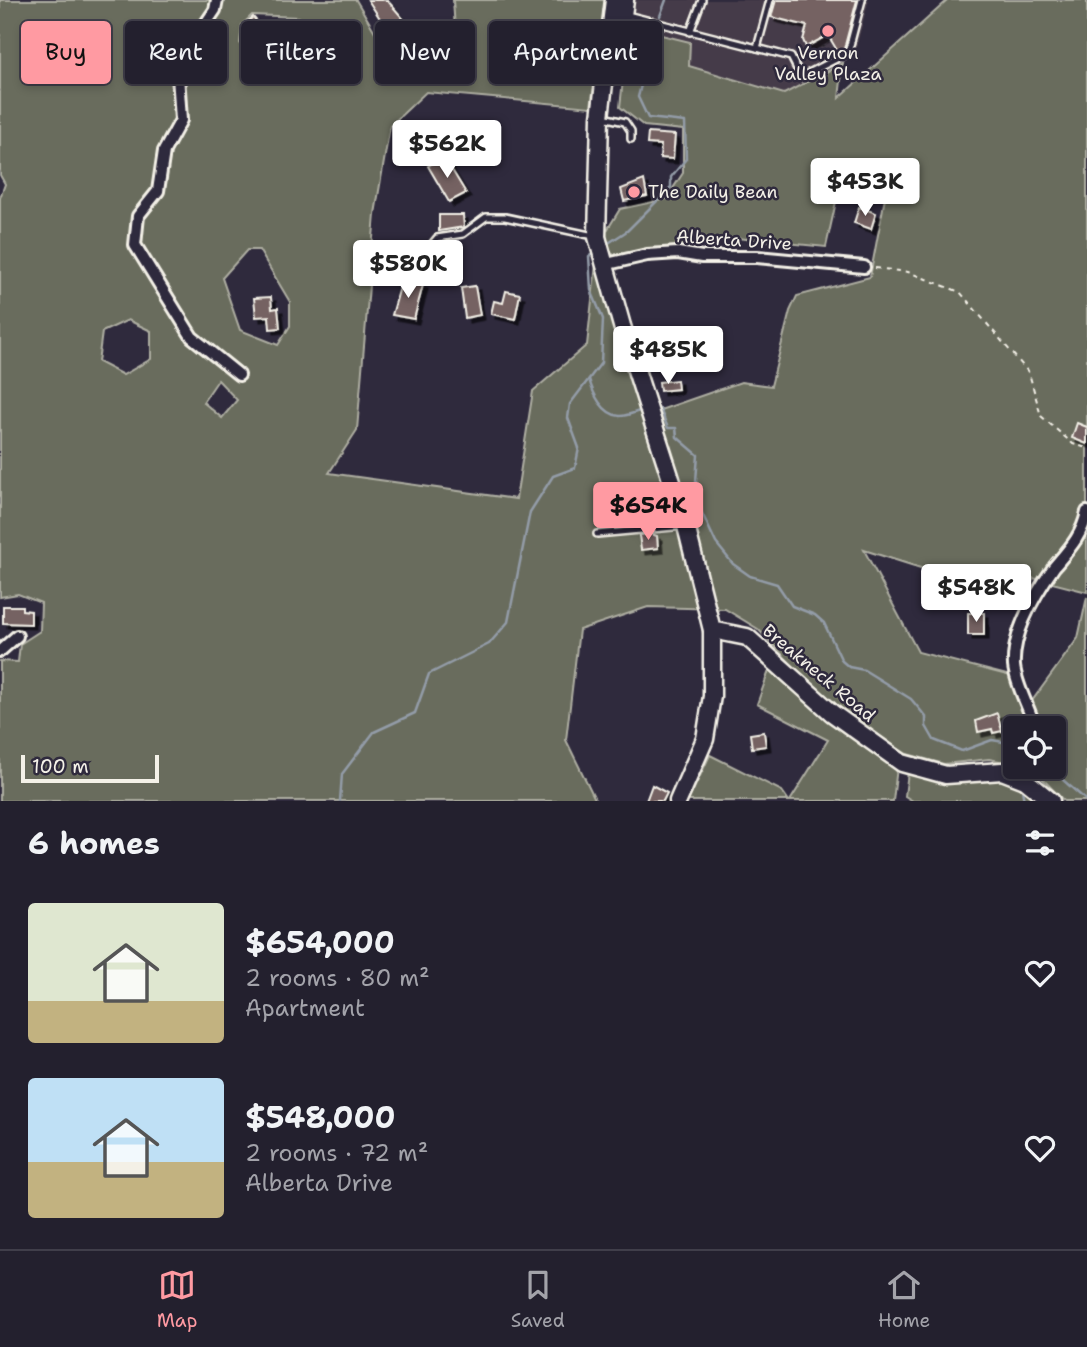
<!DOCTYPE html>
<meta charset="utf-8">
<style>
:root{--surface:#23202e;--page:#2f2d3a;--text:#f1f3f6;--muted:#a3a3aa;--line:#403e4a;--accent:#ff9aa2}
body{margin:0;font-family:"Shantell Sans",sans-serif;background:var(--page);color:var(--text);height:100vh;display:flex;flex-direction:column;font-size:26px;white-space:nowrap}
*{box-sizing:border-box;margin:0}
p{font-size:23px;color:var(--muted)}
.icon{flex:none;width:38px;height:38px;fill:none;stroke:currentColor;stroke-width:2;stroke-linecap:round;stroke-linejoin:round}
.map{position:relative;height:801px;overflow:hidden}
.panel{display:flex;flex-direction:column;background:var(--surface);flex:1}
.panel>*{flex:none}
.top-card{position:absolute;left:21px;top:21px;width:700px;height:63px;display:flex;gap:14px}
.controls{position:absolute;left:1003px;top:716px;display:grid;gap:14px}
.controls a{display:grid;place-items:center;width:63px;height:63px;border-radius:7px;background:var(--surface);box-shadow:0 4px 10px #0003,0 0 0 2px var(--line);font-size:35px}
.scale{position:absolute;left:21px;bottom:18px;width:138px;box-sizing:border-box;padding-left:7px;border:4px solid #f4f1e8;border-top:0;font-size:19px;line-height:24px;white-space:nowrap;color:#f4f1e8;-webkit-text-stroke:5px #2f2a3d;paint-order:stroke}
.price{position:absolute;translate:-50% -60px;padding:0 16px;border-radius:7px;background:#fff;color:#222;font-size:23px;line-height:46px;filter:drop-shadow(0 2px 4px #0008)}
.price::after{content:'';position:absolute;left:50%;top:42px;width:21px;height:16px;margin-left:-10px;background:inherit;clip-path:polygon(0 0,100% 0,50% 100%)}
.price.active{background:var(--accent);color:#111}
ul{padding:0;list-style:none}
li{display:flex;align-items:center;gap:21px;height:175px;padding:0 28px}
li span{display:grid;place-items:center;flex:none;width:196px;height:140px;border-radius:7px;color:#555}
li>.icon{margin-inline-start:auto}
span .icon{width:84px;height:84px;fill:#fffc;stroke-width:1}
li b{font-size:30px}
h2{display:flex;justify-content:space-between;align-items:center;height:84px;padding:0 28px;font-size:30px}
.chip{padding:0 24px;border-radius:7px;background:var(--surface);box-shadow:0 4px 10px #0003,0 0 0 2px var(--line);font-size:24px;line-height:63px}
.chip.active{background:var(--accent);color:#111}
.menu{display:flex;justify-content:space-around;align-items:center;height:98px;border-top:2px solid var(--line);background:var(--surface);font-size:19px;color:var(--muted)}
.menu a{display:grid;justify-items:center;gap:4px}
.menu .active{color:var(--accent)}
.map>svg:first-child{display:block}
</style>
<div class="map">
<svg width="1087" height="801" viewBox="0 0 1087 801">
<defs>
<filter id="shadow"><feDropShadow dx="4.5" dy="4.5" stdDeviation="0" flood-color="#0009"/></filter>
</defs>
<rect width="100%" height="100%" fill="#2f2a3d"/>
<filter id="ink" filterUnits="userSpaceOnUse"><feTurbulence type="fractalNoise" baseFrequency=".0143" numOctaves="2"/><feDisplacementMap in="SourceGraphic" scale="14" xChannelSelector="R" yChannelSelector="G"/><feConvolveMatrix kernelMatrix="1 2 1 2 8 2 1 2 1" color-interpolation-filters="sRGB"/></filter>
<g filter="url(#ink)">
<!-- built -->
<polygon fill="#443b48" points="632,0 869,0 855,52 843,63 784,94 689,65 629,27"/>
<!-- green -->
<g fill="#696c5d" stroke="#aeaea2" stroke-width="2" fill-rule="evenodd">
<path d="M0 0H356L403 79 426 67 458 73 453 0H605L591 107 426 92 390 126 375 214 357 430 329 473 516 499 533 391 587 345 596 264 643 416 741 382 771 386 790 311 797 296 870 277 887 187 841 179 826 247 736 238 608 255 606 232 620 209 666 199 683 173V130L644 126 620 107 629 27 690 42 689 66 784 94 843 63 839 98 948 0H1087V592L1033 578 1028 602 864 550 918 652 1011 676 1028 728H1015V764L989 759 944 764 907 754 834 709 758 629 725 609 648 607 579 630 566 740 596 801H0V661L18 662 20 644 40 631 41 603 18 594 0 597V198L5 184 0 175ZM252 15 299 17 308 30 307 49 248 55 240 43 242 25ZM247 250H259L290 302V326L278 345 240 330 222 278ZM128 320 151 331V359L123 375 98 362 102 332ZM218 380 237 400 222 418 203 402Z"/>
<polygon points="1087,597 1087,801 1064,801 1037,773 1042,767 1054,766 1054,728 1039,728 1032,701 1078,638"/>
<polygon points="770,668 834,723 897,767 893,801 790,801 828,740 757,704"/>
<polygon points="710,755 782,791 789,801 688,801"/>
<path d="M908 772C938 787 966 778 999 780 1016 782 1029 792 1043 801H913L905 796Z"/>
</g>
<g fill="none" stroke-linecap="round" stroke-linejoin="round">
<!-- stream -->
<g stroke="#939ca8" stroke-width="2.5">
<polyline points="660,16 666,0"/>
<polyline points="607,244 627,231 671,187 671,177 686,159 685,122 648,118 638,97 655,30"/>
<path d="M589 379C593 394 603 415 620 416 627 416 636 412 642 410"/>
<polyline points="656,409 660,409 668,428 676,428 677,437 698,455 696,481 702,513 716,543 733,564 750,576 777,584 792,606 815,615 824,623 842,661 849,667 864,670 911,699 926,717 926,726 934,740 962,751 992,740 1015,744"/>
<polyline points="1018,766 1018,767"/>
<polyline points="1047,766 1087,801"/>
<polyline points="1021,784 1024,801"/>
<polyline points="340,801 342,774 374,732 415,713 429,674 489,644 508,622 530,512 553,476 575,468 579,448 568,418 570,404 601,363 603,319 591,290 589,256 593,254"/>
</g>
</g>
<!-- building -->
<g fill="#756262" stroke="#f4f1e8" stroke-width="2" filter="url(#shadow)">
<polygon points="368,0 387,0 407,23 390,34"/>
<polygon points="776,0 857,0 844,49 838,52 828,35 806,47 803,40 807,26 771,17"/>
<polygon points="253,17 261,26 252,35 243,26"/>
<polygon points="272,28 294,30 293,44 270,43"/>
<polygon points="416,53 421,68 411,71 406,56"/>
<polygon points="648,133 675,135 673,159 660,158 661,145 647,144"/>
<polygon points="444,157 466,193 449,202 428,166"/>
<polygon points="644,180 647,196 624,201 621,189"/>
<polygon points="859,207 876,213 871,229 854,223"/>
<polygon points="439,215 463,215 464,227 439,231"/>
<polygon points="402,280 423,285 414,319 392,315"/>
<polygon points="475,286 480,315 465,318 461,288"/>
<polygon points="506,291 520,294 515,319 491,314 494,301 503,303"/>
<polygon points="271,297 272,309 278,308 280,328 270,329 269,316 256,317 254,298"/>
<polygon points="677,380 678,389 660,391 659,382"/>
<polygon points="1077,423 1087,427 1087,444 1072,438"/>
<polygon points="651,534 657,536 658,548 641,550 639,535"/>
<polygon points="3,606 22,606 22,610 31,611 31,624 3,623"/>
<rect x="968" y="613" width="16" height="22"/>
<polygon points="997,713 1002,731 993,733 992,729 978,732 976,721"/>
<polygon points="764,732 766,746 752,748 750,734"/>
<polygon points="652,785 667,793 663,801 646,801"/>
</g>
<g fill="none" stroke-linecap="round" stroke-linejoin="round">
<defs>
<g id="lane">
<polyline points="627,15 757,48 770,0"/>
<polyline points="690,32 702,0"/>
<polyline points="757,48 791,57 801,77 848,53 862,0"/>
<polyline points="603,117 625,122 631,131 631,139"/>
<polyline points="422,256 437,238 463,234 486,217 505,217 594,236"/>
<polyline points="597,534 684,526"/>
</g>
<g id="street">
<polyline points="217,0 215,10 181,60 178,75 181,120 164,151 158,191 138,216 135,245 192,337 239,375"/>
<polyline points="603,265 647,255 678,253 702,257 757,257 864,267"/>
<polyline points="0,651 17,636"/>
<path d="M1035 728C1030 709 1016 686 1014 666 1012 632 1035 594 1054 567 1069 549 1082 536 1087 512"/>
<polyline points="1025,780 1033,766"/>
</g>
<g id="secondary">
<polyline points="614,0 600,117 597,237 622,326 686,526 712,630 712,696 705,739 678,801"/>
<polyline points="616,69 625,0"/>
<polyline points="712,630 747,637 832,713 902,763 946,775 1002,771 1025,780 1051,801"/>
</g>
</defs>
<!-- lane casing -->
<use href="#lane" stroke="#f4f1e8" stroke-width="10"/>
<!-- street casing -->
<use href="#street" stroke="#f4f1e8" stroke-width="16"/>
<!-- secondary casing -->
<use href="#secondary" stroke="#f4f1e8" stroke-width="21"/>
<!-- path -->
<polyline stroke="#f4f1e8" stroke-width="2" stroke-dasharray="5 5" stroke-linecap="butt" points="875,268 908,272 960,292 1029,373 1041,416 1073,444 1087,448"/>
<!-- lane -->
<use href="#lane" stroke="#2f2a3d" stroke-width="5"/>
<!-- street -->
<use href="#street" stroke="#2f2a3d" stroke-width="10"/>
<!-- secondary -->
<use href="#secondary" stroke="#2f2a3d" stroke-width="16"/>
</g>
</g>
<!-- markers -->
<g fill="#ff9aa2" stroke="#2f2a3d" stroke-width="2.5">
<circle cx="828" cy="31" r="7"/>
<circle cx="634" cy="192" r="7"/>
</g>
<g text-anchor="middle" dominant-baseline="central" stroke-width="5" stroke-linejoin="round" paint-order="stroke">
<!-- poi labels -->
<g font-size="18" fill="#f4f1e8" stroke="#2f2a3d">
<text x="828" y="53">Vernon<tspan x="828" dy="21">Valley Plaza</tspan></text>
<text x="648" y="192" text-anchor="start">The Daily Bean</text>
</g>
<!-- street labels -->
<g font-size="18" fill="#f4f1e8" stroke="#2f2a3d">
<text transform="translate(734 240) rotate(4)">Alberta Drive</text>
<text transform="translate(819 673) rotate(40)">Breakneck Road</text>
</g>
</g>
</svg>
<div class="controls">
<a><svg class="icon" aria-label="locate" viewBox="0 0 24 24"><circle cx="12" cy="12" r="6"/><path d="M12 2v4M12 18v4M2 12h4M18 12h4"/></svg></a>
</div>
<div class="scale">100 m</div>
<b class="price" style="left:447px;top:180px">$562K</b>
<b class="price" style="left:865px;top:218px">$453K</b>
<b class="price" style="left:408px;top:300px">$580K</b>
<b class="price" style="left:668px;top:386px">$485K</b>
<b class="price active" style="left:648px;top:542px">$654K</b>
<b class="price" style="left:976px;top:624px">$548K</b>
<div class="top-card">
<a class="chip active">Buy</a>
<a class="chip">Rent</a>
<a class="chip">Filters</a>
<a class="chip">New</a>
<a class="chip">Apartment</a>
</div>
</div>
<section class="panel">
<h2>6 homes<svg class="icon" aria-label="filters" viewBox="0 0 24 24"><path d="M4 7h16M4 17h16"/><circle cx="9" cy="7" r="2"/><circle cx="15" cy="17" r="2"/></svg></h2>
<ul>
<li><span style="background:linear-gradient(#dfe7d0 70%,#c2b280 0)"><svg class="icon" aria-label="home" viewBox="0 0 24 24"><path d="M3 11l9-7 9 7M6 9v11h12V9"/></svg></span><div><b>$654,000</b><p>2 rooms · 80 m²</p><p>Apartment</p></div><svg class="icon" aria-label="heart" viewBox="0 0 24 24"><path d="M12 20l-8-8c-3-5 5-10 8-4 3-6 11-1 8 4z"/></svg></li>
<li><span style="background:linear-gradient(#bfe0f5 60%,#c2b280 0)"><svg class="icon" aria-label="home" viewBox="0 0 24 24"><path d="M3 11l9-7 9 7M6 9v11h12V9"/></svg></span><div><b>$548,000</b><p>2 rooms · 72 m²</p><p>Alberta Drive</p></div><svg class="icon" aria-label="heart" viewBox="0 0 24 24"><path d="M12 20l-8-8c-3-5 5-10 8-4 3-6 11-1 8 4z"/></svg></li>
</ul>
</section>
<nav class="menu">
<a class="active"><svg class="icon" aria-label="map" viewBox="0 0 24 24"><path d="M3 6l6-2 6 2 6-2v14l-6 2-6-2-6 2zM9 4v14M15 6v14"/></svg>Map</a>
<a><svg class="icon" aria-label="saved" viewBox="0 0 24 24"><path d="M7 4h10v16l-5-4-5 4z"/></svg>Saved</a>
<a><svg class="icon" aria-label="home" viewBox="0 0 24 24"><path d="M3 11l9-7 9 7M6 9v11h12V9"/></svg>Home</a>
</nav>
